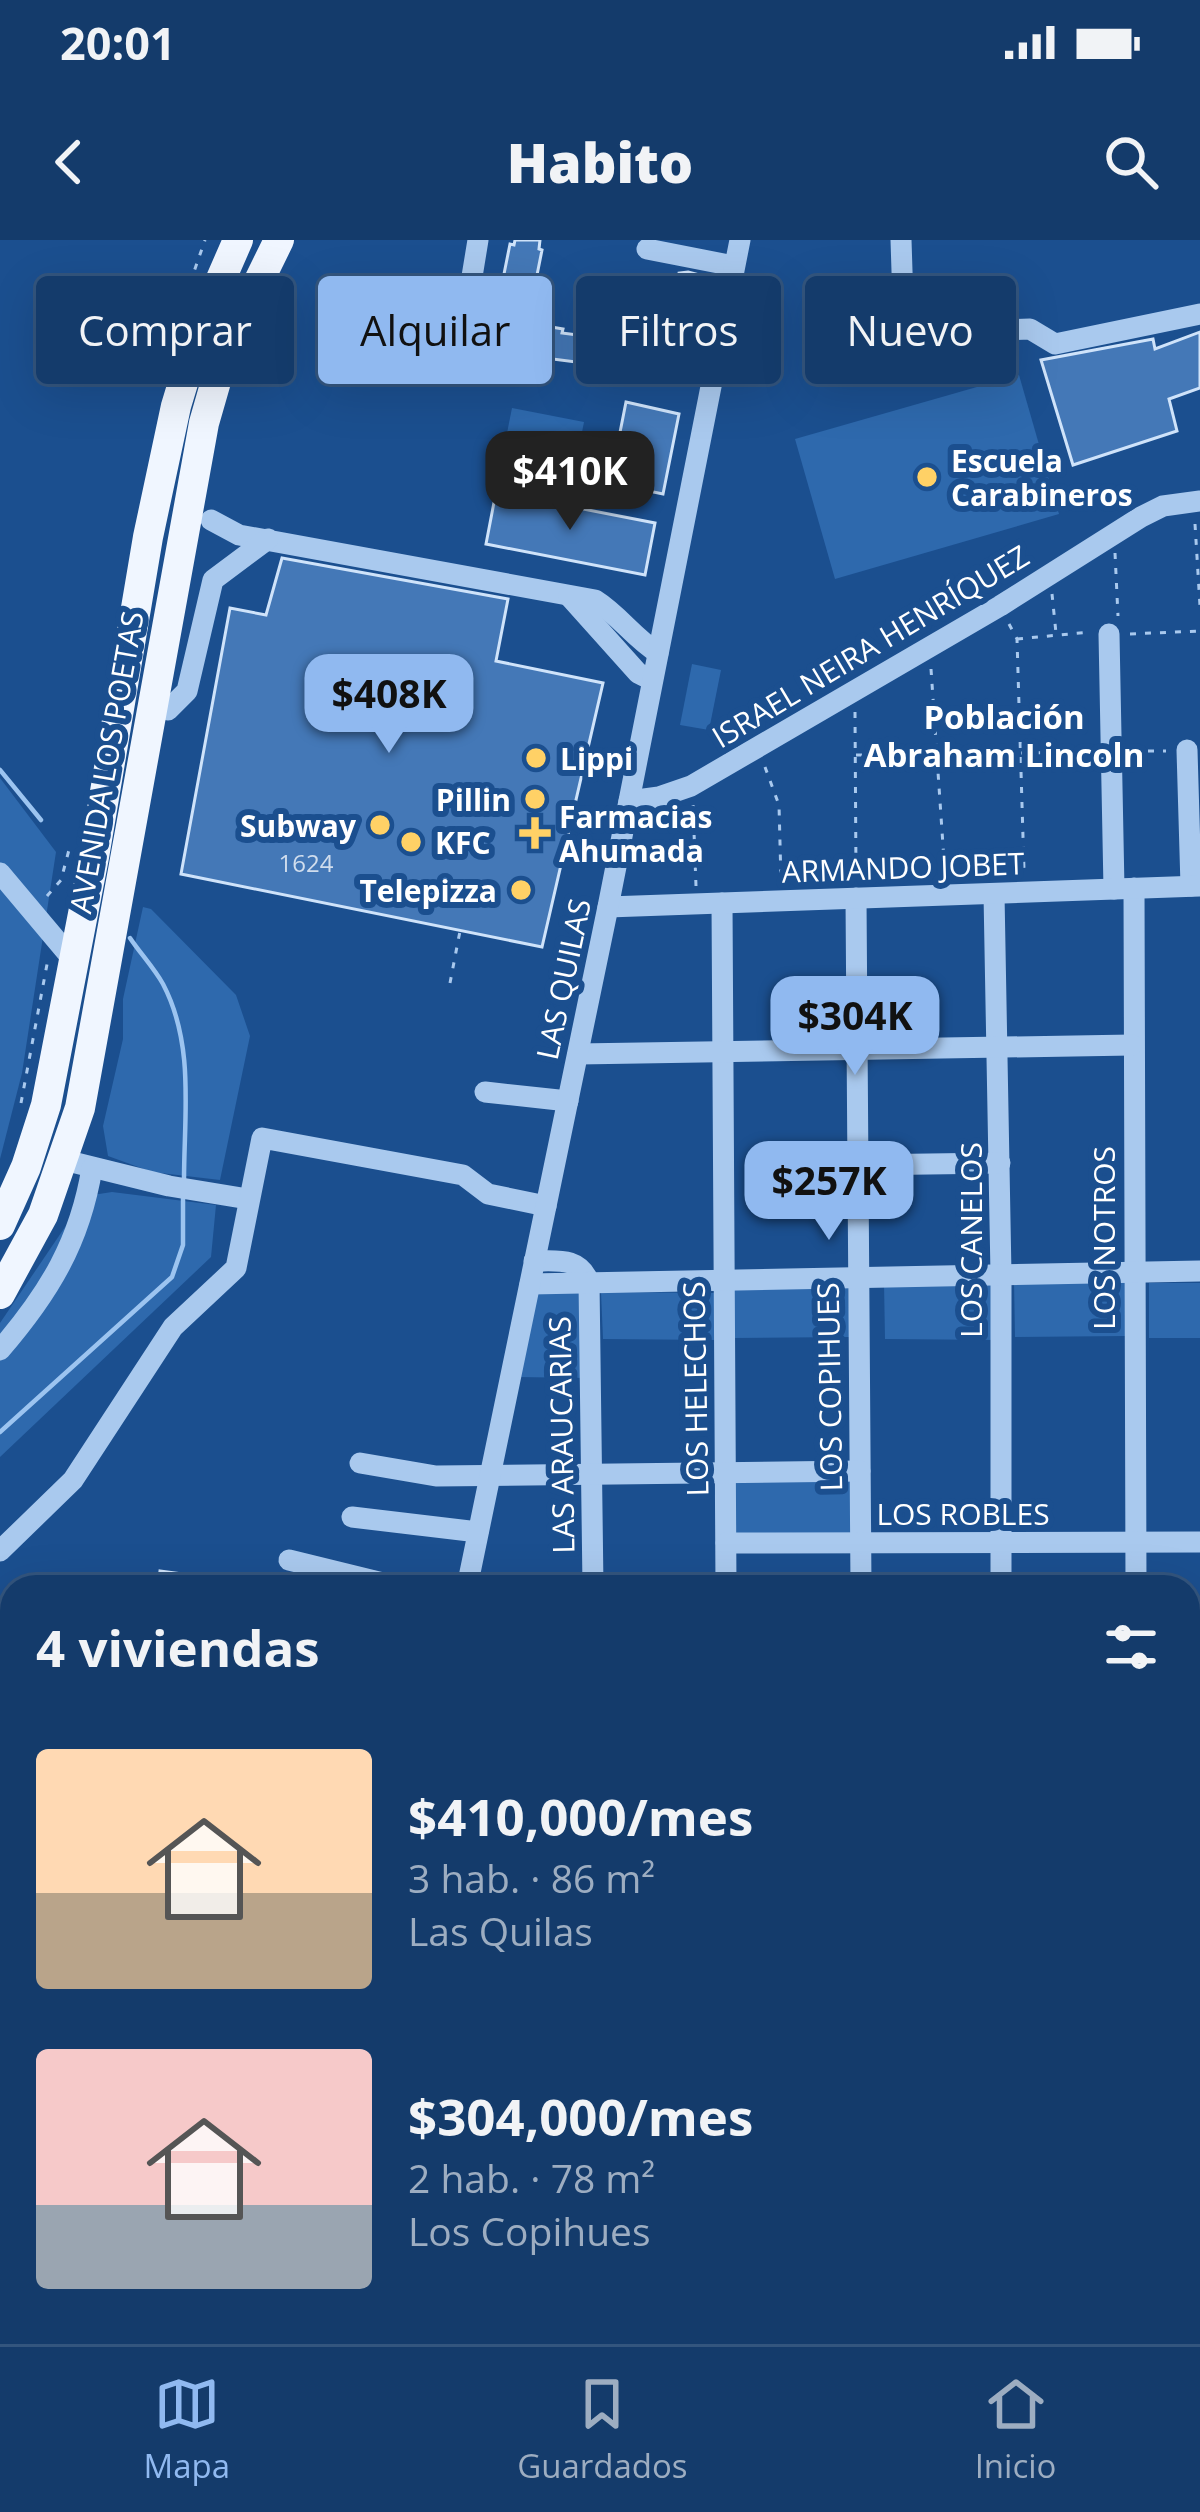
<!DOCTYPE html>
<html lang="es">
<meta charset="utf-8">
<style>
:root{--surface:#143b6b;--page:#214673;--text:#f1f3f6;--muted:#9dadc1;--line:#33557e;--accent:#90b9f0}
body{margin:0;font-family:"Open Sans",sans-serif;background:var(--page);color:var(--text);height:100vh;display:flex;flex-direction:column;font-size:45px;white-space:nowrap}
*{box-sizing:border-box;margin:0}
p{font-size:39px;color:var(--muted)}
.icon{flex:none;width:66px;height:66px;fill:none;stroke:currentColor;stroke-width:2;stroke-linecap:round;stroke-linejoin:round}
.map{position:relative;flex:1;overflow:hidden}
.details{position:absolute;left:0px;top:1335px;width:1200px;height:771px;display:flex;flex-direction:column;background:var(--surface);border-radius:36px 36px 0 0;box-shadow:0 12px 48px #0002,0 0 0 3px var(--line)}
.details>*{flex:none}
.hud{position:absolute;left:36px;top:36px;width:1128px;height:108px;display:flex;gap:24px}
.price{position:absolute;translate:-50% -102px;padding:0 27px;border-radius:24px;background:var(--accent);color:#111;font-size:39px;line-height:78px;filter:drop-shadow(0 3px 6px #0008)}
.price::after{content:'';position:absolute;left:50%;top:72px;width:36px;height:27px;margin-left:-18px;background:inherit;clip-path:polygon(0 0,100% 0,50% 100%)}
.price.current{background:#222;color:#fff}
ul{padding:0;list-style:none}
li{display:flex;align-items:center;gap:36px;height:300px;padding:0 36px}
li span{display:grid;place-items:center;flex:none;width:336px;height:240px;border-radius:12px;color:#555}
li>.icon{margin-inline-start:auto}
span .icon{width:144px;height:144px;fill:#fffc;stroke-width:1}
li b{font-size:51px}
h2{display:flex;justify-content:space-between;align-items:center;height:144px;padding:0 36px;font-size:51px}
.pill{padding:0 42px;border-radius:12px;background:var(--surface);box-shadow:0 12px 48px #0002,0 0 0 3px var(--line);font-size:42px;line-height:108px}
.pill.current{background:var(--accent);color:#111}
.status{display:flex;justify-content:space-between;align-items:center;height:84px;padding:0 60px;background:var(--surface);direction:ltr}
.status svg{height:33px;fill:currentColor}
header{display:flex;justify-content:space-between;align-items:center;height:156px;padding:0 36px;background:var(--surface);font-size:54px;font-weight:800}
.menu{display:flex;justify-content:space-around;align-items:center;height:168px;border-top:3px solid var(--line);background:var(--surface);font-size:33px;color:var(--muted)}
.menu a{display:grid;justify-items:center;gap:6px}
.menu .current{color:var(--accent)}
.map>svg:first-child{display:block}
</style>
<div class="status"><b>20:01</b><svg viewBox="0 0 49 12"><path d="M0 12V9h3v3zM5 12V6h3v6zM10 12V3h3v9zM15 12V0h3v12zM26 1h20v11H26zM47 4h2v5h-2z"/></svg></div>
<header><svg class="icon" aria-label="back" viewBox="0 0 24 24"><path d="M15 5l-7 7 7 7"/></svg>Habito<svg class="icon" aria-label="search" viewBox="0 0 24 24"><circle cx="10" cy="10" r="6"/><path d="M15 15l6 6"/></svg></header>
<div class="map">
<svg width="1200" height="2104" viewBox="0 0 1200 2104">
<rect width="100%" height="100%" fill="#1b4f8f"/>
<!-- green -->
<g fill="#2e69ad">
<polygon points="1019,135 1059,274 835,339 795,199"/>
<polygon points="512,168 584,182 572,243 500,228"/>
<polygon points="692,424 721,430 709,490 680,485"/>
<polygon points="0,538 56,612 22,833 0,919"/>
<polygon points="143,667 151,669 236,755 250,796 220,940 152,932 108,916 103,886 123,799 123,759"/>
<polygon points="112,952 216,965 211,1017 0,1217 0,1083 86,956"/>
<polygon points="997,1041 997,1100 885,1099 884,1043"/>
<polygon points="1014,1041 1125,1042 1126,1096 1015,1097"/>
<rect x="1149" y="1043" width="51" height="55"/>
<polygon points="848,1047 850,1097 733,1098 734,1049"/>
<polygon points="584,1050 585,1138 517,1137 534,1051"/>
<polygon points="601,1052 714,1053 714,1100 603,1099"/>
<polygon points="853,1237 854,1294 730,1294 730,1238"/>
</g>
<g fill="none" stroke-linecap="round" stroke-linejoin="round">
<!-- stream -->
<g stroke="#9cc4f0" stroke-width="4.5">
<polyline points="0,530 41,580"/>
<path d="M130 698C140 713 154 728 163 744 195 805 184 875 184 940"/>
<polyline points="0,1192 172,1037 183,1005 183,958"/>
</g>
</g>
<!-- building -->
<g fill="#4478b7" stroke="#cfe3fa" stroke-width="3">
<polygon points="515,0 540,0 539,9 542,10 535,45 529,44 528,48 503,39 510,4 514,5"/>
<polygon points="688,32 711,38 693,107 697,108 690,143 683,145 658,136 665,101 669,102 679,33"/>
<polygon points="528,83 563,89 562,93 632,102 632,125 627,134 591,128 592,124 521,115 523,88 527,89"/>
<polygon points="1200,92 1200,148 1169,159 1177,191 1073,225 1041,120 1153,99 1155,109"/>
<polygon points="626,162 679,174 663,254 610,243"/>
<polygon points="496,252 655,283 645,335 486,304"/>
<polygon points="282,318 508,359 496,421 603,443 542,707 181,634 230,368 266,375"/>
<polygon points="160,1331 220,1339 219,1347 158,1347"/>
</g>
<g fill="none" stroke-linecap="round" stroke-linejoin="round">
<!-- path -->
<g stroke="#a9c9ee" stroke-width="3" stroke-dasharray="6 9" stroke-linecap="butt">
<polyline points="180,72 205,0"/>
<polyline points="1195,284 1200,366"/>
<polyline points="1115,313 1118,376"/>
<polyline points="1052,354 1056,393"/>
<polyline points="1009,384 1017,399 1024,630"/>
<polyline points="1130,394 1200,391"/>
<polyline points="1017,399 1090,392"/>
<polyline points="931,429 945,635"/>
<polyline points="855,472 856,636"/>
<polyline points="1133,511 1166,511"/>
<polyline points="856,515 1094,512"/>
<polyline points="765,527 779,565 781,641"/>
<polyline points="693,565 696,646"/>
<polyline points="47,656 61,640 70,606"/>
<polyline points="450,743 460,691"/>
<polyline points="21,863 48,719"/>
</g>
<!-- minor -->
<g stroke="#a9c9ee" stroke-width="21">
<polyline points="901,0 904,93 1030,89 1055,104 1200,74"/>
<polyline points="647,9 734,26"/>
<polyline points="326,73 462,68 468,61 478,0"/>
<path d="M211 280 239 295 595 360C619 375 634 398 658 413"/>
<polyline points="569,356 638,433 652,440"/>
<polyline points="1109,394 1114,649"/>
<polyline points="168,470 187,451 213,340 268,299"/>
<polyline points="1187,510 1191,646"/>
<polyline points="629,561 659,557 691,546 1000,366 1141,277 1163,266 1200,261"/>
<polyline points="0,633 74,721"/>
<polyline points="1134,648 1136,1347"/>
<polyline points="994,654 1001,1035 1001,1347"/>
<polyline points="856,658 861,1347"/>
<polyline points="722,663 726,1347"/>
<polyline points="608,667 1200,646"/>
<polyline points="578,814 1132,805"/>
<polyline points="485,852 568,861"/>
<polyline points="64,920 169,946 248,959"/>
<polyline points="858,925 1000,923"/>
<path d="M534 1021C558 1021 579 1017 589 1042"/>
<polyline points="589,1042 593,1347"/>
<polyline points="530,1044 1200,1031"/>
<path d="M0 1110C49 1053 80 1002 92 928"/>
<polyline points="360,1223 436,1236 860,1231"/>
<polyline points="352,1277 478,1292"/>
<polyline points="726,1303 1200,1302"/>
<polyline points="0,1311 73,1240 173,1087 236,1028 262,898 463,935 488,954 546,966"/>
<polyline points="289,1320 399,1347"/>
<polyline points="467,1347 608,667 740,0"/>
<polyline points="1188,1505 1200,1510"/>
<polyline points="1188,1876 1200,1880"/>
<polyline points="1188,1925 1196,1918"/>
<polyline points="0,2014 12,2016"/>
<polyline points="783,2094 787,2104"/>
<polyline points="1069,2094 1078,2104"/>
<polyline points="10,2104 12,2089"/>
<polyline points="150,2104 151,2094"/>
<polyline points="309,2104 311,2094"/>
<polyline points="576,2104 577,2094"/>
<polyline points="989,2104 1000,2094"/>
</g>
<!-- major -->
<g stroke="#f0f6ff" stroke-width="30">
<polyline points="0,985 26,927 46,865 94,617 148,297 176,166 200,87 238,0"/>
<polyline points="0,1054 43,975 80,868 204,183 225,110 279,0"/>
</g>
</g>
<!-- markers -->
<g fill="#ffd166" stroke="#1b4f8f" stroke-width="4.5">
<circle cx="927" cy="237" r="12"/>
<circle cx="536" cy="518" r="12"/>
<circle cx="535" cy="559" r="12"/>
<circle cx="380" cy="585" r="12"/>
<path d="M529 575h12v12h12v12h-12v12h-12v-12h-12v-12h12z"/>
<circle cx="411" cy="602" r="12"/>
<circle cx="521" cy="650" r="12"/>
</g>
<g text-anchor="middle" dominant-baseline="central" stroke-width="12" stroke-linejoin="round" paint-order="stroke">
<!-- number labels -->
<g font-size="24" fill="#d0dded">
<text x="306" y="622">1624</text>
</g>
<!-- poi labels -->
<g font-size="30" font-weight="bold" fill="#fff" stroke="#1b4f8f" text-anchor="start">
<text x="951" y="220">Escuela<tspan x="951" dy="34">Carabineros</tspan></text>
<text x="560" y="518">Lippi</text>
<text x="511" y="559" text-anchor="end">Pillin</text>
<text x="559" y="576">Farmacias<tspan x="559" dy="34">Ahumada</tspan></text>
<text x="356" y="585" text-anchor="end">Subway</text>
<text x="435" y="602">KFC</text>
<text x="497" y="650" text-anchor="end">Telepizza</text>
</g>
<!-- street labels -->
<g font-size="30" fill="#fff" stroke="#1b4f8f">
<text transform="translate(870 406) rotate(-31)">ISRAEL NEIRA HENRÍQUEZ</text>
<text transform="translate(106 522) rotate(-80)">AVENIDA LOS POETAS</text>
<text transform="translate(903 627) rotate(-2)">ARMANDO JOBET</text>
<text transform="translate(563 739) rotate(-78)">LAS QUILAS</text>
<text transform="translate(1103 998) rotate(-90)">LOS NOTROS</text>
<text transform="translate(970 1000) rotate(-90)">LOS CANELOS</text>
<text transform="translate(829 1147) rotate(-91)">LOS COPIHUES</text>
<text transform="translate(695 1149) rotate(-91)">LOS HELECHOS</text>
<text transform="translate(561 1195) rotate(-91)">LAS ARAUCARIAS</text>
<text x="963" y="1273">LOS ROBLES</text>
</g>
<!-- neighbourhood labels -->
<g font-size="33" font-weight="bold" fill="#fff" stroke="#1b4f8f">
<text x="1004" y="476">Población<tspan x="1004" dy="38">Abraham Lincoln</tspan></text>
</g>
</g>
</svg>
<b class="price current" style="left:570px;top:293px">$410K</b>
<b class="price" style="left:389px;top:516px">$408K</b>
<b class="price" style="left:855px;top:838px">$304K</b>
<b class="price" style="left:829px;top:1003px">$257K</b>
<div class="hud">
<a class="pill">Comprar</a>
<a class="pill current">Alquilar</a>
<a class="pill">Filtros</a>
<a class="pill">Nuevo</a>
</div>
<section class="details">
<h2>4 viviendas<svg class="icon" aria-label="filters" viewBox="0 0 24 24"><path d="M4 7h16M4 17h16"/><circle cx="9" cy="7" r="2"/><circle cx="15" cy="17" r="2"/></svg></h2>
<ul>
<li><span style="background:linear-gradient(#ffd9b3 60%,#b9a48a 0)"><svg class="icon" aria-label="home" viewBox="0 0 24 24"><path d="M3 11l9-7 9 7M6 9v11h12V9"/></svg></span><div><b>$410,000/mes</b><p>3 hab. · 86 m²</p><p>Las Quilas</p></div></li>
<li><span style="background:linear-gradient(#f6c9c9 65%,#9aa5b1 0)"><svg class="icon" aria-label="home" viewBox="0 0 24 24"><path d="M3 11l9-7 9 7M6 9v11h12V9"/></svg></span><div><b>$304,000/mes</b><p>2 hab. · 78 m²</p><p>Los Copihues</p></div></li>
</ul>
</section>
</div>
<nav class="menu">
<a class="current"><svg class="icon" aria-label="map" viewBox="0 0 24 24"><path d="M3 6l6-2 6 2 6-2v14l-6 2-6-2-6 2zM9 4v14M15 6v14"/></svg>Mapa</a>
<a><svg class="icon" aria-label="saved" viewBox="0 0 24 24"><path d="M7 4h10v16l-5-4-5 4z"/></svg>Guardados</a>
<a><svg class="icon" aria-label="home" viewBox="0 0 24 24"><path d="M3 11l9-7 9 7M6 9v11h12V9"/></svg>Inicio</a>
</nav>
